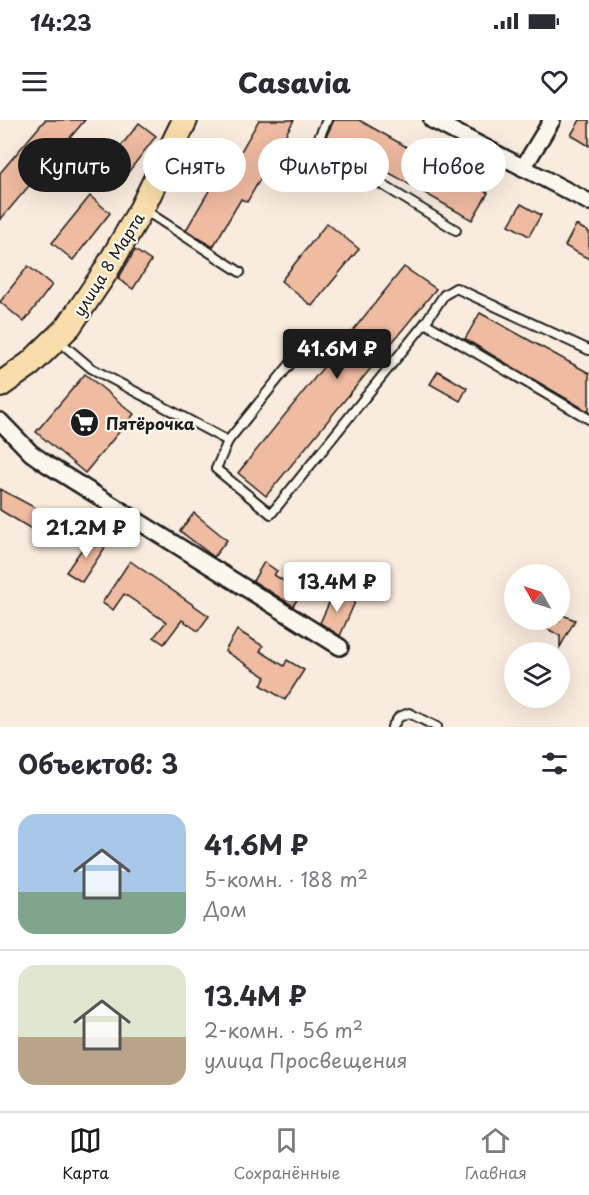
<!DOCTYPE html>
<html lang="ru">
<meta charset="utf-8">
<style>
:root{--surface:#fff;--page:#f7f7f7;--text:#2b2b33;--muted:#7c7c81;--line:#e1e1e2;--accent:#1c1c1c}
body{margin:0;font-family:"Playpen Sans",sans-serif;background:var(--page);color:var(--text);height:100vh;display:flex;flex-direction:column;font-size:22px;white-space:nowrap}
*{box-sizing:border-box;margin:0}
p{font-size:20px;color:var(--muted)}
.icon{flex:none;width:33px;height:33px;fill:none;stroke:currentColor;stroke-width:2;stroke-linecap:round;stroke-linejoin:round}
.map{position:relative;height:607px;overflow:hidden}
.drawer{display:flex;flex-direction:column;background:var(--surface);flex:1}
.drawer>*{flex:none}
.hud{position:absolute;left:18px;top:18px;width:554px;height:54px;display:flex;gap:12px}
.needle{width:39px;rotate:309deg}
.buttons{position:absolute;left:504px;top:444px;display:grid;gap:12px}
.buttons a{display:grid;place-items:center;width:66px;height:66px;border-radius:50%;background:var(--surface);box-shadow:0 6px 24px #0002;font-size:30px}
.price{position:absolute;translate:-50% -51px;padding:0 14px;border-radius:6px;background:#fff;color:#222;font-size:20px;line-height:39px;filter:drop-shadow(0 2px 3px #0008)}
.price::after{content:'';position:absolute;left:50%;top:36px;width:18px;height:14px;margin-left:-9px;background:inherit;clip-path:polygon(0 0,100% 0,50% 100%)}
.price.on{background:var(--accent);color:#fff}
ul{padding:0;list-style:none}
li{display:flex;align-items:center;gap:18px;height:150px;padding:0 18px}
li+li{border-top:2px solid var(--line)}
li span{display:grid;place-items:center;flex:none;width:168px;height:120px;border-radius:18px;color:#555}
li>.icon{margin-inline-start:auto}
span .icon{width:72px;height:72px;fill:#fffc;stroke-width:1}
li b{font-size:26px}
h2{display:flex;justify-content:space-between;align-items:center;height:72px;padding:0 18px;font-size:26px}
.chip{padding:0 21px;border-radius:27px;background:var(--surface);box-shadow:0 6px 24px #0002;font-size:21px;line-height:54px}
.chip.on{background:var(--accent);color:#fff}
.status{display:flex;justify-content:space-between;align-items:center;height:42px;padding:0 30px;background:var(--surface);direction:ltr}
.status svg{height:16px;fill:currentColor}
header{display:flex;justify-content:space-between;align-items:center;height:78px;padding:0 18px;background:var(--surface);font-size:27px;font-weight:800}
.dock{display:flex;justify-content:space-around;align-items:center;height:84px;border-top:2px solid var(--line);background:var(--surface);font-size:16px;color:var(--muted)}
.dock a{display:grid;justify-items:center;gap:3px}
.dock .on{color:var(--accent)}
.map>svg:first-child{display:block}
</style>
<div class="status"><b>14:23</b><svg viewBox="0 0 49 12"><path d="M0 12V9h3v3zM5 12V6h3v6zM10 12V3h3v9zM15 12V0h3v12zM26 1h20v11H26zM47 4h2v5h-2z"/></svg></div>
<header><svg class="icon" aria-label="menu" viewBox="0 0 24 24"><path d="M4 6h16M4 12h16M4 18h16"/></svg>Casavia<svg class="icon" aria-label="heart" viewBox="0 0 24 24"><path d="M12 20l-8-8c-3-5 5-10 8-4 3-6 11-1 8 4z"/></svg></header>
<div class="map">
<svg width="589" height="607" viewBox="0 0 589 607">
<rect width="100%" height="100%" fill="#f9ebdd"/>
<filter id="ink" filterUnits="userSpaceOnUse"><feTurbulence type="fractalNoise" baseFrequency=".0167" numOctaves="2"/><feDisplacementMap in="SourceGraphic" scale="12" xChannelSelector="R" yChannelSelector="G"/><feConvolveMatrix kernelMatrix="1 2 1 2 8 2 1 2 1" color-interpolation-filters="sRGB"/></filter>
<g filter="url(#ink)">
<!-- building -->
<g fill="#efbba1" stroke="#1c1c1c" stroke-width="1.5">
<polygon points="45,0 85,0 0,100 0,53"/>
<polygon points="259,0 294,0 247,82 241,79 213,127 186,110 214,62 221,66"/>
<polygon points="334,0 359,0 488,73 472,100 326,17"/>
<polygon points="580,0 589,0 589,26 571,15"/>
<polygon points="139,3 156,16 120,63 103,49"/>
<polygon points="90,76 110,93 73,140 52,123"/>
<polygon points="521,84 541,95 529,116 509,105"/>
<polygon points="327,103 359,129 312,186 281,161"/>
<polygon points="576,105 589,112 589,139 565,126"/>
<polygon points="135,130 151,141 133,169 118,159"/>
<polygon points="28,146 52,165 24,202 0,182"/>
<polygon points="404,147 436,169 266,376 238,353"/>
<polygon points="480,193 589,253 589,292 465,219"/>
<polygon points="438,251 467,268 460,281 430,264"/>
<polygon points="85,254 134,294 85,353 36,312"/>
<polygon points="0,369 54,398 43,416 0,390"/>
<polygon points="194,393 227,420 214,437 180,411"/>
<polygon points="91,416 106,426 82,462 66,452"/>
<polygon points="130,441 209,496 198,511 182,500 164,524 154,517 166,502 124,474 113,490 102,483"/>
<polygon points="264,442 277,451 274,455 302,472 293,486 253,461"/>
<polygon points="334,472 355,482 340,516 320,503"/>
<polygon points="560,494 575,500 560,527 560,516 546,508 551,500 560,500"/>
<polygon points="237,510 263,526 260,531 284,546 287,540 304,550 285,580 261,565 266,557 225,531"/>
</g>
<g fill="none" stroke-linecap="round" stroke-linejoin="round">
<defs>
<g id="service">
<polyline points="327,0 316,24 456,110"/>
<polyline points="143,89 240,152"/>
<polyline points="425,203 589,299"/>
<polyline points="59,221 91,248 228,321 312,217"/>
<polyline points="228,321 216,349 271,394 425,203 444,175 456,168 589,230"/>
<polyline points="392,607 399,597 409,593 437,607"/>
</g>
<g id="minor">
<polyline points="432,0 589,82"/>
<polyline points="523,48 552,0"/>
<polyline points="0,301 31,333 48,345 340,527"/>
</g>
<polyline id="primary" points="0,265 30,244 69,206 104,154 142,88 185,0"/>
</defs>
<!-- service casing -->
<use href="#service" stroke="#1c1c1c" stroke-width="12"/>
<!-- minor casing -->
<use href="#minor" stroke="#1c1c1c" stroke-width="20"/>
<!-- primary casing -->
<use href="#primary" stroke="#1c1c1c" stroke-width="28"/>
<!-- service -->
<use href="#service" stroke="#fbf7ec" stroke-width="8"/>
<!-- minor -->
<use href="#minor" stroke="#fbf7ec" stroke-width="15"/>
<!-- primary -->
<use href="#primary" stroke="#f9deab" stroke-width="24"/>
</g>
</g>
<!-- icons -->
<defs>
<symbol id="supermarket-disc" viewBox="-11 -11 22 22"><circle r="9.5" fill="#1c1c1c" stroke="#fbf7ec"/><path d="M-6-5.5h2.5l.6 2H6L4.5 2H-2.5L-4.4-4H-6ZM-1.5 3.2a1.3 1.3 0 1 0 .1 0ZM3 3.2a1.3 1.3 0 1 0 .1 0Z" fill="#fff"/></symbol>
</defs>
<g fill-rule="evenodd">
<use href="#supermarket-disc" x="68" y="286" width="33" height="33"/>
</g>
<g text-anchor="middle" dominant-baseline="central" stroke-width="4.5" stroke-linejoin="round" paint-order="stroke">
<!-- street labels -->
<g font-size="16" fill="#1c1c1c" stroke="#fbf7ec">
<text transform="translate(108 144) rotate(-58)">улица 8 Марта</text>
</g>
<!-- poi labels -->
<g font-size="16" font-weight="bold" fill="#1c1c1c" stroke="#fbf7ec" text-anchor="start">
<text x="106" y="303">Пятёрочка</text>
</g>
</g>
</svg>
<div class="buttons">
<a><svg class="needle" viewBox="-14 -14 28 28"><path d="M0-13l5 13h-10z" fill="#e53935"/><path d="M0 13l5-13h-10z" fill="#7c7c81"/></svg></a>
<a><svg class="icon" aria-label="layers" viewBox="0 0 24 24"><path d="M12 4l9 5-9 5-9-5zM3 14l9 5 9-5"/></svg></a>
</div>
<b class="price on" style="left:337px;top:260px">41.6M ₽</b>
<b class="price" style="left:86px;top:439px">21.2M ₽</b>
<b class="price" style="left:337px;top:493px">13.4M ₽</b>
<div class="hud">
<a class="chip on">Купить</a>
<a class="chip">Снять</a>
<a class="chip">Фильтры</a>
<a class="chip">Новое</a>
</div>
</div>
<section class="drawer">
<h2>Объектов: 3<svg class="icon" aria-label="filters" viewBox="0 0 24 24"><path d="M4 7h16M4 17h16"/><circle cx="9" cy="7" r="2"/><circle cx="15" cy="17" r="2"/></svg></h2>
<ul>
<li><span style="background:linear-gradient(#a9c7e8 65%,#7fa58c 0)"><svg class="icon" aria-label="home" viewBox="0 0 24 24"><path d="M3 11l9-7 9 7M6 9v11h12V9"/></svg></span><div><b>41.6M ₽</b><p>5-комн. · 188 m²</p><p>Дом</p></div></li>
<li><span style="background:linear-gradient(#dfe7d0 60%,#b9a48a 0)"><svg class="icon" aria-label="home" viewBox="0 0 24 24"><path d="M3 11l9-7 9 7M6 9v11h12V9"/></svg></span><div><b>13.4M ₽</b><p>2-комн. · 56 m²</p><p>улица Просвещения</p></div></li>
</ul>
</section>
<nav class="dock">
<a class="on"><svg class="icon" aria-label="map" viewBox="0 0 24 24"><path d="M3 6l6-2 6 2 6-2v14l-6 2-6-2-6 2zM9 4v14M15 6v14"/></svg>Карта</a>
<a><svg class="icon" aria-label="saved" viewBox="0 0 24 24"><path d="M7 4h10v16l-5-4-5 4z"/></svg>Сохранённые</a>
<a><svg class="icon" aria-label="home" viewBox="0 0 24 24"><path d="M3 11l9-7 9 7M6 9v11h12V9"/></svg>Главная</a>
</nav>
